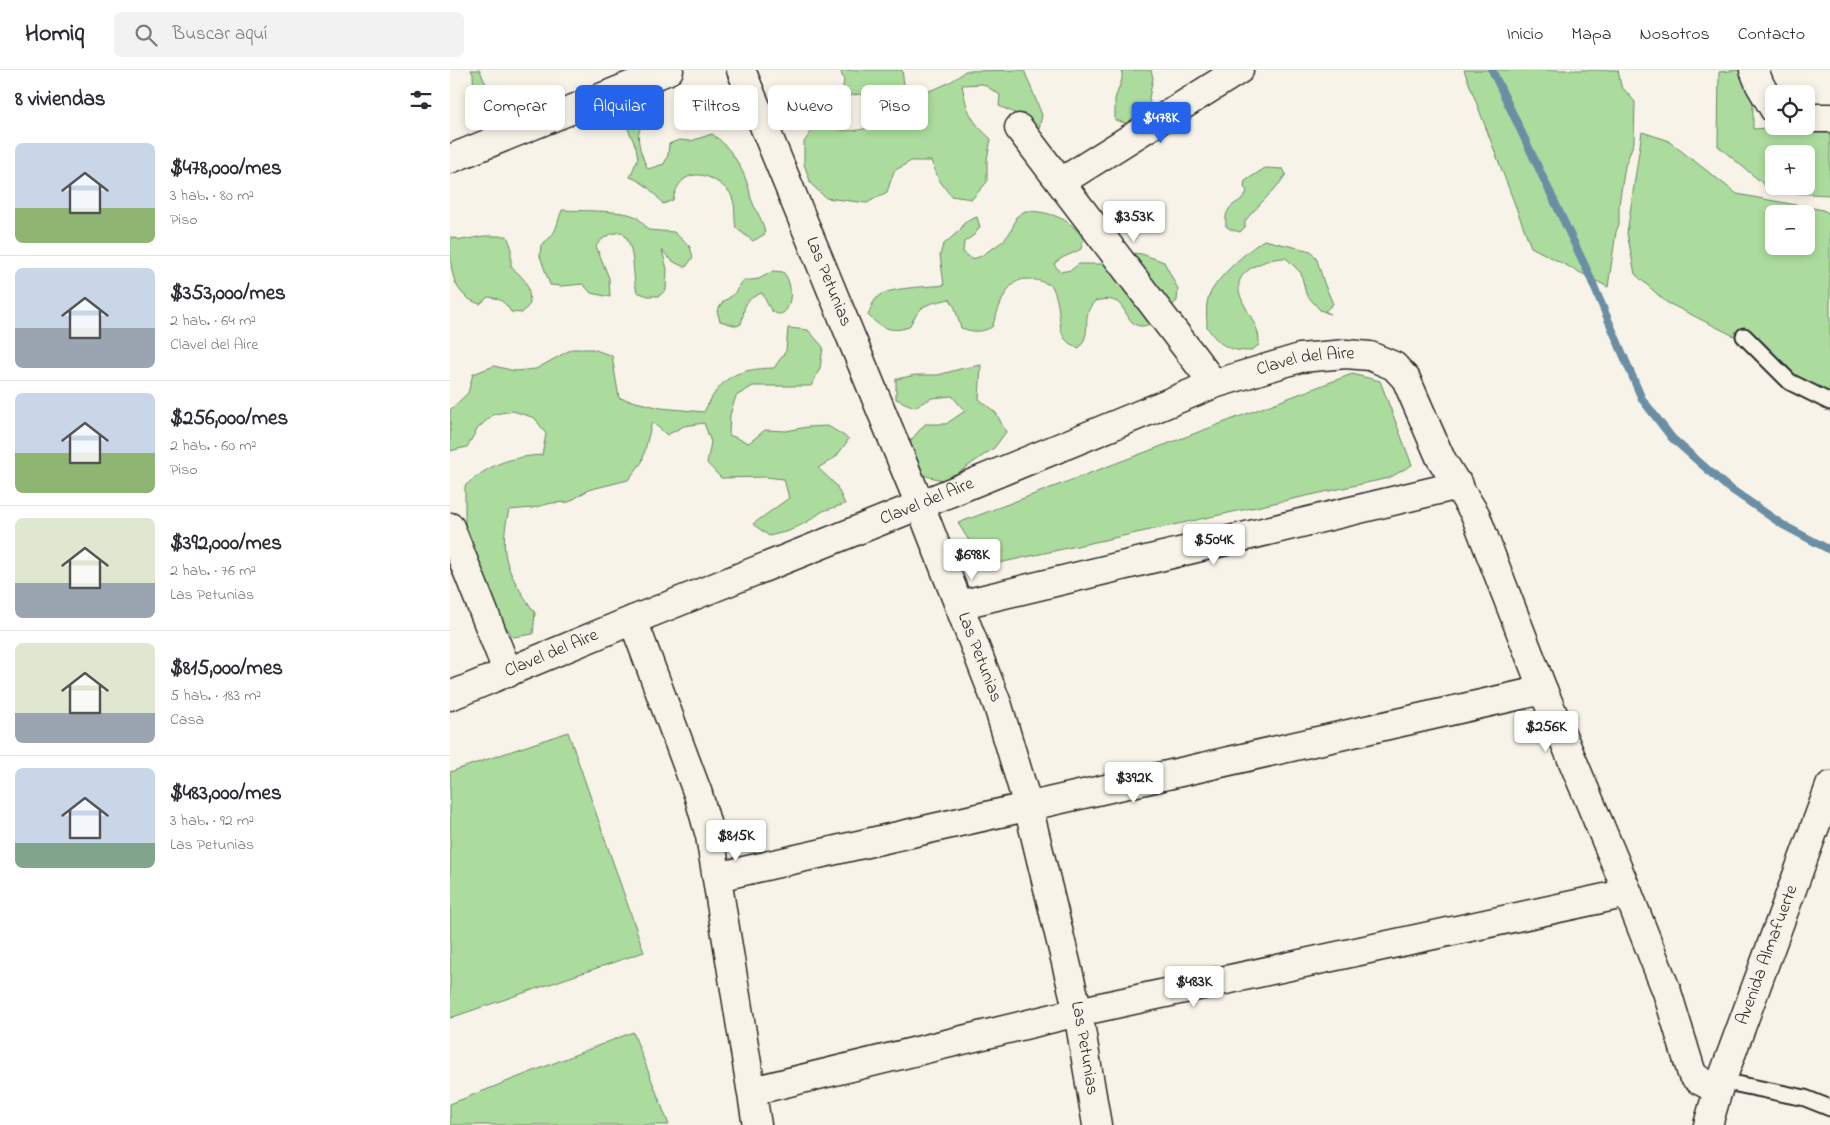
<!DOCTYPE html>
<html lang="es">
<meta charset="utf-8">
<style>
:root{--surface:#fff;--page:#f2f2f3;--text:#2b2b33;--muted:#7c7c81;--line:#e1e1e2;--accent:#2563eb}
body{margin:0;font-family:"Indie Flower",sans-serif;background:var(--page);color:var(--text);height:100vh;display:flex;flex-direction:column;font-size:19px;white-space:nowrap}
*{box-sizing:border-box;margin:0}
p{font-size:16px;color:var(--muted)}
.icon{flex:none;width:28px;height:28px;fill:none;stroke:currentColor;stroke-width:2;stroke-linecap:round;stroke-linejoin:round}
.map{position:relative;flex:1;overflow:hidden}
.sheet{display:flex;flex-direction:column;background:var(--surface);width:450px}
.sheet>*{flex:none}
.hud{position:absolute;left:15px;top:15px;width:475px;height:45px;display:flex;gap:10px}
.buttons{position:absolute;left:1315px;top:15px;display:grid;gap:10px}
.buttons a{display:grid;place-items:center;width:50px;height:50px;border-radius:8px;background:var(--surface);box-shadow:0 2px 8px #0003;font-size:25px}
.price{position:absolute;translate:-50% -42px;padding:0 11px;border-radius:5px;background:#fff;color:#222;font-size:16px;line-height:32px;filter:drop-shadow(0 1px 2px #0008)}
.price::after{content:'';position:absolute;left:50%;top:30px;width:15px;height:11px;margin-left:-8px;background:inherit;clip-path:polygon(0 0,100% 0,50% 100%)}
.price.selected{background:var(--accent);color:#fff}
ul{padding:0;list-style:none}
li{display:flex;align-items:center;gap:15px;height:125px;padding:0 15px}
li+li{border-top:1px solid var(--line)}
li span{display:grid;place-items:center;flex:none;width:140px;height:100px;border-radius:8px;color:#555}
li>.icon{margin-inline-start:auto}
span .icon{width:60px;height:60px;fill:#fffc;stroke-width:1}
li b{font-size:21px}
h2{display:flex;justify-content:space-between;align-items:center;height:60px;padding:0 15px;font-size:21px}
.pill{padding:0 18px;border-radius:8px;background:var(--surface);box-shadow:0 2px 8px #0003;font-size:18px;line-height:45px}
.pill.selected{background:var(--accent);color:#fff}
header{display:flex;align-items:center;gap:30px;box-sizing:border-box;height:70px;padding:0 25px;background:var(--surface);border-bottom:1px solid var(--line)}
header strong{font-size:24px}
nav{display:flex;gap:28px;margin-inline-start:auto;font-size:18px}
.search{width:350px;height:45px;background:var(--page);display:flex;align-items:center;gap:12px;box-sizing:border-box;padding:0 18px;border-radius:8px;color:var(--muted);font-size:19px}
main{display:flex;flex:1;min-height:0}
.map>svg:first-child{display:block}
</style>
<header>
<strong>Homiq</strong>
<div class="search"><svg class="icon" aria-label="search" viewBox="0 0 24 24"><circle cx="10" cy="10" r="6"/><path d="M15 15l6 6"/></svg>Buscar aquí</div>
<nav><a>Inicio</a><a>Mapa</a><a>Nosotros</a><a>Contacto</a></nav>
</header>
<main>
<section class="sheet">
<h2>8 viviendas<svg class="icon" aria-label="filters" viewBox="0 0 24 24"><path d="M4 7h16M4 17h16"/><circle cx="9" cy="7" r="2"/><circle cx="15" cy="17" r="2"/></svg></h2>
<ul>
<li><span style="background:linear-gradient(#c9d6e8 65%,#8fb573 0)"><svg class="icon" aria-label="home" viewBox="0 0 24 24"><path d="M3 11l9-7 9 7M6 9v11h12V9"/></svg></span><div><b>$478,000/mes</b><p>3 hab. · 80 m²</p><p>Piso</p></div></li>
<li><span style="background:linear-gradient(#c9d6e8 60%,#9aa5b1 0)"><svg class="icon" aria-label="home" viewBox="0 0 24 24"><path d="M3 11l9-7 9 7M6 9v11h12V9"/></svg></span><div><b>$353,000/mes</b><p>2 hab. · 64 m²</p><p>Clavel del Aire</p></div></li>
<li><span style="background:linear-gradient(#c9d6e8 60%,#8fb573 0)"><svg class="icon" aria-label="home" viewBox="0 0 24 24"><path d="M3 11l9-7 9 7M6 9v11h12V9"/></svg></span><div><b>$256,000/mes</b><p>2 hab. · 60 m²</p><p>Piso</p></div></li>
<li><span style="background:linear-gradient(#dfe7d0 65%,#9aa5b1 0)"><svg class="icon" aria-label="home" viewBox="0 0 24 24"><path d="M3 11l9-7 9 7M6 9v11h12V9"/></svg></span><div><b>$392,000/mes</b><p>2 hab. · 76 m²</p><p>Las Petunias</p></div></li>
<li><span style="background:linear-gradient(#dfe7d0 70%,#9aa5b1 0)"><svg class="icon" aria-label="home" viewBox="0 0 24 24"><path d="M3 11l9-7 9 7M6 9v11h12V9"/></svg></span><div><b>$815,000/mes</b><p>5 hab. · 183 m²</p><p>Casa</p></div></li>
<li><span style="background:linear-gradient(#c9d6e8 75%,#7fa58c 0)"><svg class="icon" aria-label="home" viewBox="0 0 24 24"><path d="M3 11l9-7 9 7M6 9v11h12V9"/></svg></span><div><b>$483,000/mes</b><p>3 hab. · 92 m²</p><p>Las Petunias</p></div></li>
</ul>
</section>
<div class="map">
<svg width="1380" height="1055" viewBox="0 0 1380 1055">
<rect width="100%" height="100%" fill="#f7f3e8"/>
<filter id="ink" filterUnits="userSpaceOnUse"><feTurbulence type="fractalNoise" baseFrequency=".02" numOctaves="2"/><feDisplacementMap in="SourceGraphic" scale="10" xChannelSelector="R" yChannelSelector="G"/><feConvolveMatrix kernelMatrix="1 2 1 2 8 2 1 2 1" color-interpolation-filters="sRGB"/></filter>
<g filter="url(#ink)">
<!-- green -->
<g fill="#abdc9d" stroke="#6b8464" fill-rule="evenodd">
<path d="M21 0H30C34 14 43 23 48 36L42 46 32 43 26 35 24 24 23 4Z"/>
<path d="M390 0H452L456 28C476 22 500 16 515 1L574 0 592 45 587 69 569 45 549 36 550 25 533 14 512 15C517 42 521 51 541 69L537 89V112L522 129 501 126 489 110 481 91H461L444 101 437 122 417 133 376 128 361 114 354 94V72L367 54C395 62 402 64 429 54V34L410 24 391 27 394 10Z"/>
<polygon points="672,0 701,0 703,8 699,28 702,43 685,56 665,50 665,29 672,9"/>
<polygon points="1014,0 1168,0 1171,16 1185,32 1184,72 1175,96 1169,134 1169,154 1166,162 1158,217 1081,177"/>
<path d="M1290 0 1303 17V59L1380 54V125L1323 122 1268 76 1269 2ZM1324 84H1356V116H1324Z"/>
<path d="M190 43H202C199 49 193 54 190 59 185 69 193 90 198 99L214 94 218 85 219 74 229 70 241 71 262 64C280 76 293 98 299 119 300 123 300 127 302 131 307 144 313 149 315 164L303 171 286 158C284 149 286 136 282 127 280 121 274 117 269 113 248 98 228 104 223 130L213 134C204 122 194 112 180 107L188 88 186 77 178 59 181 48Z"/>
<path d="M1192 62 1217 70 1287 124 1373 140 1380 144V325L1370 324 1306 277 1216 232 1185 204 1177 163ZM1324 144H1356V176H1324Z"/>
<path d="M815 98 833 99 836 104 829 114 799 146 795 151V157L790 162 780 159 776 156C773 130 793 136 797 121L794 117 795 111Z"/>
<path d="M112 140C128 141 172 140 184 146 191 149 194 155 198 160L224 162 240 177 243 187 236 197C225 194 219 189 212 180L217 199 216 220 209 226H198L187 222C181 202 187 179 172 162 160 163 153 167 146 176L159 208 160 227 141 223 133 214 112 216 100 215 90 186 91 175C108 163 105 158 112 140Z"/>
<path d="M575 141C597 141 622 148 633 169L631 179C621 185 612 186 604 194L610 202 621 200 629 194H661L682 183 692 184 714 192 728 219 727 231C720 237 712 248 704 252 677 267 679 236 665 231 658 228 651 230 645 231 629 248 644 260 629 278 610 271 611 261 609 243 608 233 606 224 602 216 559 195 554 225 542 257 530 263 523 262 511 258L505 238 500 229C474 235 472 233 459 257 442 263 430 258 418 245 421 238 423 230 430 225 443 217 479 217 494 215L490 185 493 175 510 160 515 152 527 147 530 157 524 165 514 172 513 182 522 189C534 186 533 184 543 178 556 170 562 163 566 147Z"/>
<path d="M34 166H57L61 176V197C76 210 79 213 80 234L72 243 61 242C55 232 50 228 38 227L30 234C0 225 0 195 0 167L12 170Z"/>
<path d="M814 170 861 181 867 190 874 213 883 234 875 241 880 244 870 240 856 224 851 203 836 188C823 188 815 191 803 197 771 215 802 240 808 263 809 267 809 271 809 275L800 281C778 281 769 275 757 257 757 247 755 235 759 226 767 207 797 181 814 170Z"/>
<path d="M323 201 333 202C347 216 340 255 322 241 318 237 315 228 312 223 291 231 296 237 291 254L287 256 270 251 267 241 273 232 283 225 293 211 309 209Z"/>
<path d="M338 258 358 260 373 277 370 298 361 316H303L286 326 280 345 279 365 299 373 315 360 336 361 357 357 378 356 399 369 386 387 368 398 386 415 395 434 373 441 357 452 339 461 319 466 303 454 339 428 334 409 315 407 271 408 257 393 261 372 254 353 234 356 217 365 202 352 192 392 178 410 138 420 119 432 102 433 82 438 59 440C47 487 59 505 85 543L83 564 63 567 26 514 10 479 15 457V416C40 394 60 387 92 385L96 364 85 348 63 341 44 344 28 358 17 377 0 381V340L18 323 23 304 44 296 65 301 86 299 122 279H143L162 286 169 328 211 338 254 342C271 307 285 299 324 298L336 281Z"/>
<polygon points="531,295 529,329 546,343 556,362 544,378 508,403 492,410 472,405 456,390 461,370 475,354 496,354 515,341 502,326 482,328 464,337 446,329 446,309 466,305 488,305 510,299"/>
<polygon points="902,304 930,311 962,395 939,408 535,496 508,453"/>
<polygon points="118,662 194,882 0,948 0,702"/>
<polygon points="183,962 219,1055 0,1055 0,1034"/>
</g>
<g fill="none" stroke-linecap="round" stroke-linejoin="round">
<!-- stream -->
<polyline stroke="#6a8ea4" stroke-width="8" points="1042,0 1137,200 1192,329 1222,368 1275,415 1333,455 1380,480"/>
<defs>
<g id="lane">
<polyline points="1294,266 1340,312 1380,332"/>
<polyline points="1272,1011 1355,1028 1380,1038"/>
</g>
<g id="street">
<path id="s1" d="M291 0 470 435 548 636 578 736 628 942 647 1055"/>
<polyline points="1304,0 1310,15 1324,39"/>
<polyline points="1356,48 1380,48"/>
<polyline points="569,58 764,314"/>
<polyline points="0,89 219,0"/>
<polyline points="611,112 789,0"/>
<polyline points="0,457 58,603"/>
<polyline points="509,535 1009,415"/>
<polyline points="183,550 248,724 260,766 307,1055"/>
<path id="s2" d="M0 626 183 550 470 435 764 314 850 288 896 284 920 286 944 296 956 309 990 387 1025 444 1093 620 1178 823 1217 922 1242 1004 1249 1010 1268 1020"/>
<polyline points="267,807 1093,620"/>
<polyline points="302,1021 628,942 1178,823"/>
</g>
<g id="secondary">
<path id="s3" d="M1258 1055 1268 1020 1380 716"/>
</g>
</defs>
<!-- lane casing -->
<use href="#lane" stroke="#2b2b2b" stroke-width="19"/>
<!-- street casing -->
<use href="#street" stroke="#2b2b2b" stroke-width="31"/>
<!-- secondary casing -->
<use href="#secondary" stroke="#2b2b2b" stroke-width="31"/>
<!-- lane -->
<use href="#lane" stroke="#f7f3e8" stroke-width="15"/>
<!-- street -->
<use href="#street" stroke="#f7f3e8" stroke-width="28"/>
<!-- secondary -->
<use href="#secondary" stroke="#f7f3e8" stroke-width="28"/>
</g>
</g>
<g text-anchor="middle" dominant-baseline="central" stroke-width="4.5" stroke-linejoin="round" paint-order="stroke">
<!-- street labels -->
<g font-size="18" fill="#2b2b2b" stroke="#f7f3e8">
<text stroke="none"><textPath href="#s1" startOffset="229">Las Petunias</textPath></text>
<text stroke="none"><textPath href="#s2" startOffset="920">Clavel del Aire</textPath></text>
<text stroke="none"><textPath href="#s2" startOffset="515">Clavel del Aire</textPath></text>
<text stroke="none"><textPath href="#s2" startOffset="110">Clavel del Aire</textPath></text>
<text stroke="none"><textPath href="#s1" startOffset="634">Las Petunias</textPath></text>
<text stroke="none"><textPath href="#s3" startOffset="180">Avenida Almafuerte</textPath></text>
<text stroke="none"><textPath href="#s1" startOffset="1039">Las Petunias</textPath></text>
</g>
</g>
</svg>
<div class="buttons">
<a><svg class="icon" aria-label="locate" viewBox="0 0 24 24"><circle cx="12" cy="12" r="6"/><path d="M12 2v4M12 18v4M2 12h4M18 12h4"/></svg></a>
<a>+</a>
<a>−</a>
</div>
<b class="price selected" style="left:711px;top:74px">$478K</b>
<b class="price" style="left:684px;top:173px">$353K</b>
<b class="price" style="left:764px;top:496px">$504K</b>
<b class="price" style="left:522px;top:511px">$698K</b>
<b class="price" style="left:1096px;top:683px">$256K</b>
<b class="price" style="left:684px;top:734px">$392K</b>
<b class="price" style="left:286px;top:792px">$815K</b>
<b class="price" style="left:744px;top:938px">$483K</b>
<div class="hud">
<a class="pill">Comprar</a>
<a class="pill selected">Alquilar</a>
<a class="pill">Filtros</a>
<a class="pill">Nuevo</a>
<a class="pill">Piso</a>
</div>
</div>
</main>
